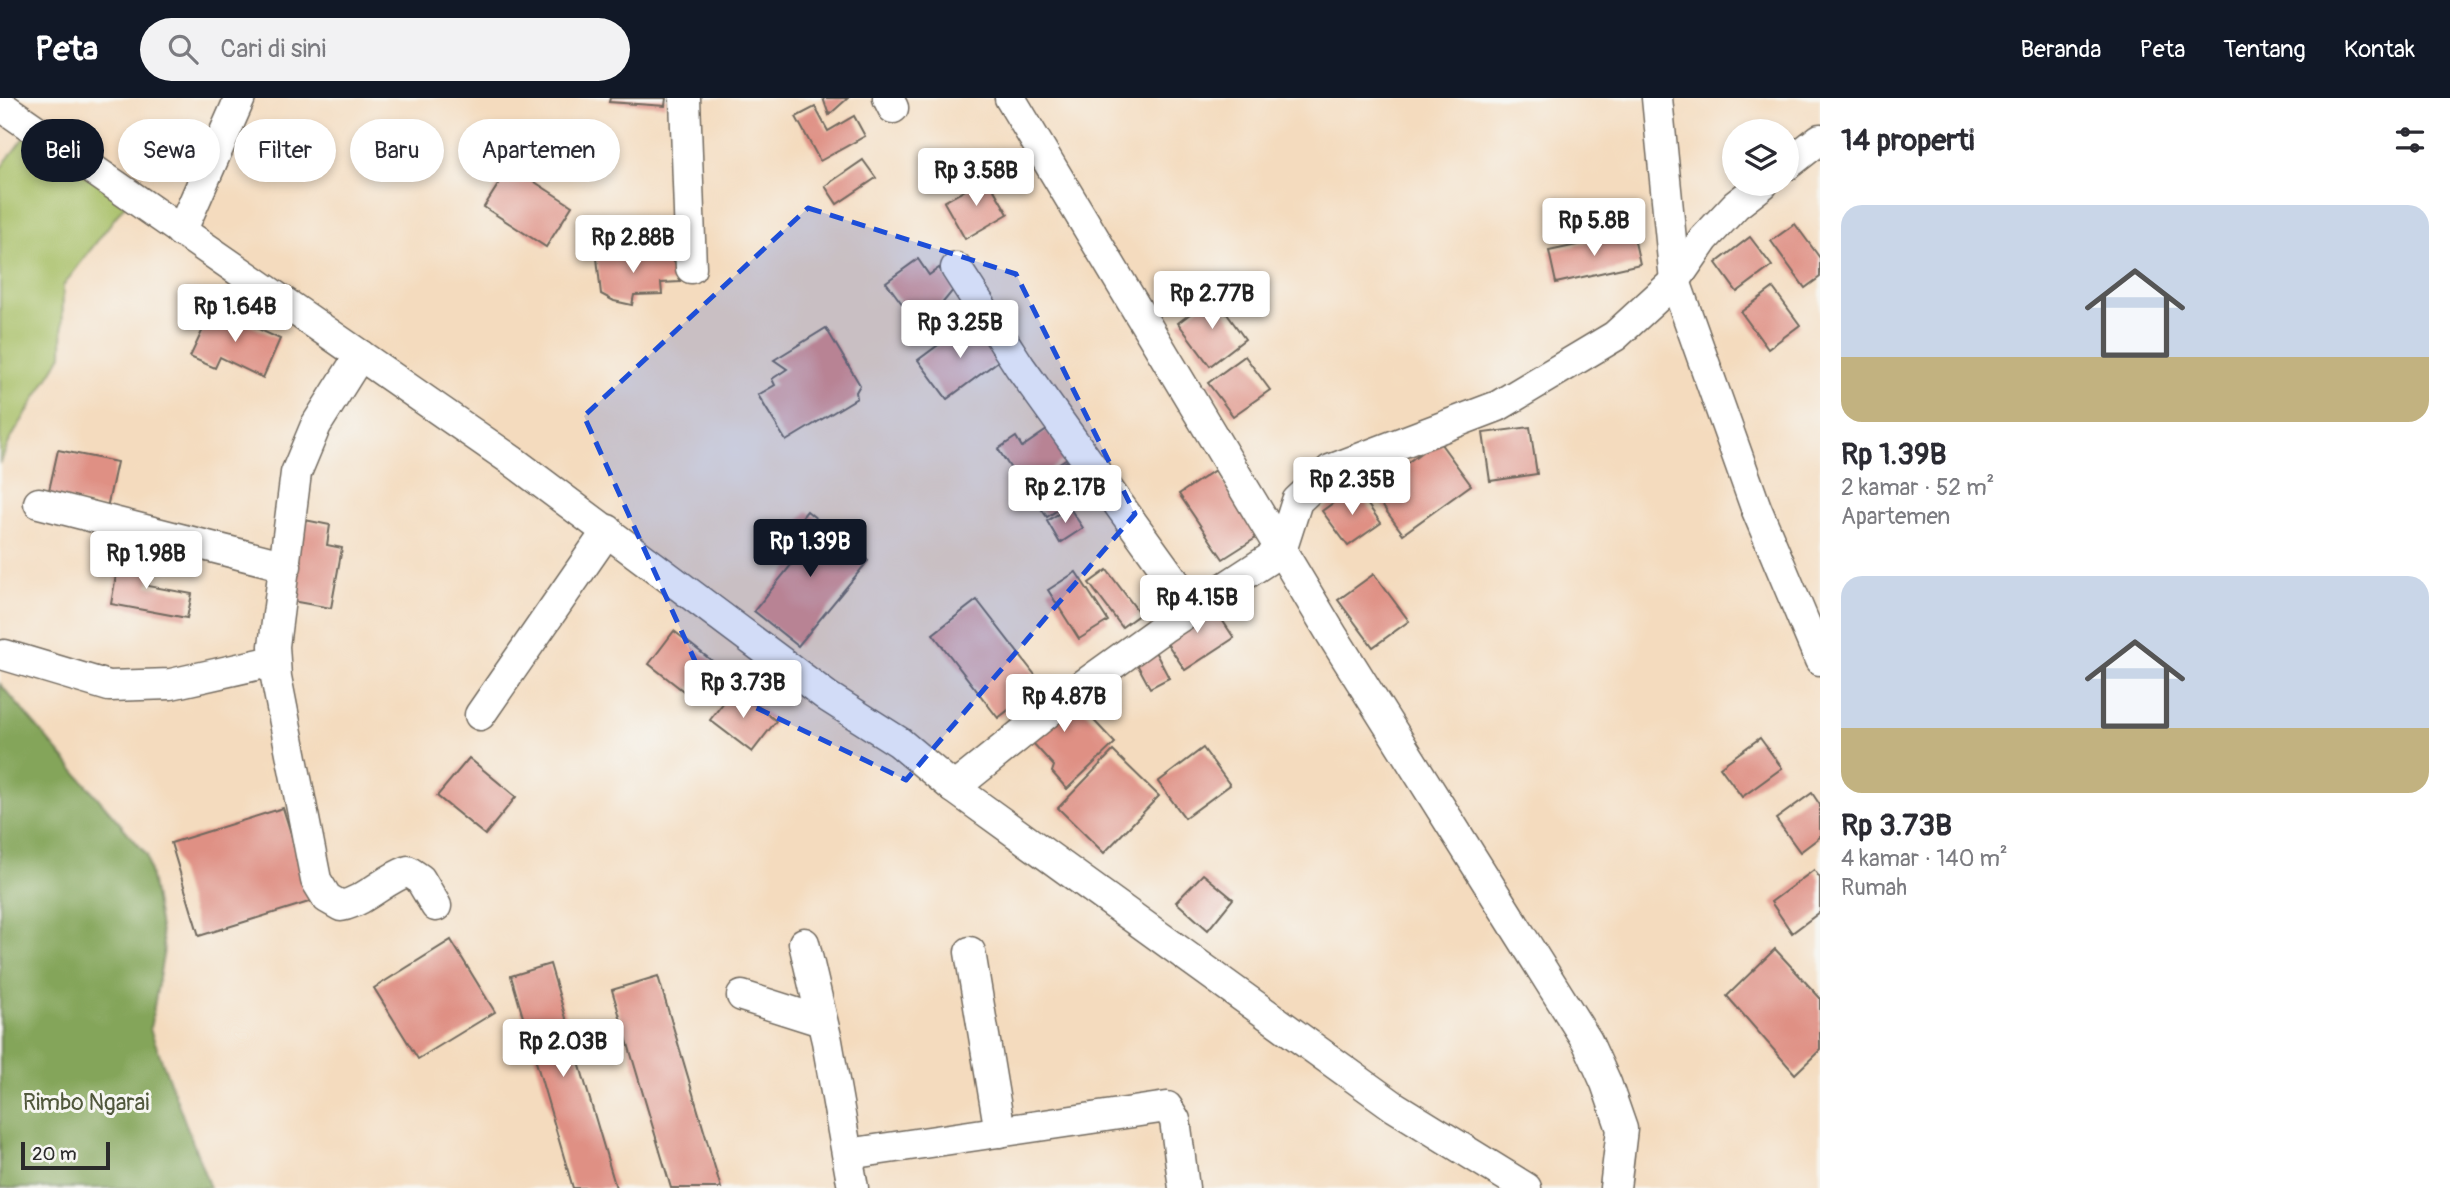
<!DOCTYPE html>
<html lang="id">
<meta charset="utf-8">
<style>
:root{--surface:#fff;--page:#f2f2f3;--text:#2b2b33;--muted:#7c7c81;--accent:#111827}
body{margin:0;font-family:Pangolin,sans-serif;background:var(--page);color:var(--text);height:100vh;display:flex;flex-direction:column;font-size:26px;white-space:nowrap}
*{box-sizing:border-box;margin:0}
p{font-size:23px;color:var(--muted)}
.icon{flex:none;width:38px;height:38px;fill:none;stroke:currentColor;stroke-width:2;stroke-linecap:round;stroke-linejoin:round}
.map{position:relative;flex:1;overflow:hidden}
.details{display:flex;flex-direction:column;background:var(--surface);width:630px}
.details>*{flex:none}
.top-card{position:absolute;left:21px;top:21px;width:665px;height:63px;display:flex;gap:14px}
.controls{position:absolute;left:1722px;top:21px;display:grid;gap:14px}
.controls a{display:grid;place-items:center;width:77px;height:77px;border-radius:50%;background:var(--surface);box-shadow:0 4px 10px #0003;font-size:35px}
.scale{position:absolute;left:21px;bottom:18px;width:89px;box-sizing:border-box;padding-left:7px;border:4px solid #2b2b2b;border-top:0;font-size:19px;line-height:24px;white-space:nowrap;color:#2b2b2b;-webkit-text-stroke:5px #f6f6f2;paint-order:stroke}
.price{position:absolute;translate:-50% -60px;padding:0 16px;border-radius:7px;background:#fff;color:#222;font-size:23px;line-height:46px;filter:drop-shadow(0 2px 4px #0008)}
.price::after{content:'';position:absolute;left:50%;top:42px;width:21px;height:16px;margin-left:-10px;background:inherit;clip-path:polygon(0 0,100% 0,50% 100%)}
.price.current{background:var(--accent);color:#fff}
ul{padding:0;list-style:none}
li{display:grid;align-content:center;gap:14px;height:371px;padding:0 21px}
li span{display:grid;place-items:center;height:217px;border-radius:21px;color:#555}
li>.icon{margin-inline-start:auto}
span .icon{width:126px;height:126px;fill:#fffc;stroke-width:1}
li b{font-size:30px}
h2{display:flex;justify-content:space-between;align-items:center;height:84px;padding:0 21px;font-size:30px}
.tag{padding:0 24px;border-radius:32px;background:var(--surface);box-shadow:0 4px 10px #0003;font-size:24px;line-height:63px}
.tag.current{background:var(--accent);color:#fff}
header{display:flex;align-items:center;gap:42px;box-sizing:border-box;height:98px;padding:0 35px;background:var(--accent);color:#fff}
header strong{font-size:33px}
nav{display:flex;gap:38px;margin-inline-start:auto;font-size:24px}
.search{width:490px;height:63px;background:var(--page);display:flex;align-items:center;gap:18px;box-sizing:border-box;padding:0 24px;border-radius:38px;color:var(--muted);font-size:26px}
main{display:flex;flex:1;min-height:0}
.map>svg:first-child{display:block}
</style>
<header>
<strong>Peta</strong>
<div class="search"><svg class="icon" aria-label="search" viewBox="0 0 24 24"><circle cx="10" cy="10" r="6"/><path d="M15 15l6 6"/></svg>Cari di sini</div>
<nav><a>Beranda</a><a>Peta</a><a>Tentang</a><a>Kontak</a></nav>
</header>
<main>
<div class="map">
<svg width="1820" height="1090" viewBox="0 0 1820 1090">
<rect width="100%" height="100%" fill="#f6f6f2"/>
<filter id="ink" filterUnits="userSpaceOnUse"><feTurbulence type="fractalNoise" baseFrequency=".0143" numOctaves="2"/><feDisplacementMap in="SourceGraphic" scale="14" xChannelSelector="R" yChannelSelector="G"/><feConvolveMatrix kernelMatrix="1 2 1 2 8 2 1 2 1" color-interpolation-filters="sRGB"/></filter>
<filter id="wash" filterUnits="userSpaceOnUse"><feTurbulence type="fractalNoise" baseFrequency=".00686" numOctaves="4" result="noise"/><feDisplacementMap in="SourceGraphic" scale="28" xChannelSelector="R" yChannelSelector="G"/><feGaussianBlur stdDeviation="1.57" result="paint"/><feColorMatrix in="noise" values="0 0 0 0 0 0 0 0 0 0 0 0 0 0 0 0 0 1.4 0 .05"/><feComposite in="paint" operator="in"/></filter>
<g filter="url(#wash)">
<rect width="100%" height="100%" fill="#f4dbbe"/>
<!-- green -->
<polygon fill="#a6be64" stroke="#687448" stroke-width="2" points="30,31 130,100 63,188 62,257 10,342 0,366 0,71"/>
<!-- forest -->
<polygon fill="#84a55a" stroke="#586842" stroke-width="2" points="0,586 147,757 164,852 150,931 210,1090 0,1090"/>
<g id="blocks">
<!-- building -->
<g fill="#df9084">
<polygon points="610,0 666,0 665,8 609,4"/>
<polygon points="823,0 848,0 829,17"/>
<polygon points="815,9 828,33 854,18 865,38 820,63 796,19"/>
<polygon points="863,62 876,80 837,106 825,88"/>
<polygon points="510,68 572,108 546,149 484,109"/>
<polygon points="987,80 1008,116 965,141 944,104"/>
<polygon points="1795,126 1820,160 1820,179 1805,190 1771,143"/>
<polygon points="1633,135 1640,166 1556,185 1549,153"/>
<polygon points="1750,139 1772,168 1737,194 1716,165"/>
<polygon points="626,148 628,162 669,158 679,169 680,184 661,185 662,196 634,197 632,207 614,203 601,196 596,151"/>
<polygon points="918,161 929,177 939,170 954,191 932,218 914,222 886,184"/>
<polygon points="1773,190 1800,227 1768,251 1741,214"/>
<polygon points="1214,198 1245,241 1210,268 1178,225"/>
<polygon points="213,210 280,241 263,280 220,259 215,270 190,259"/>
<polygon points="972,222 1001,261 947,301 918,262"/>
<polygon points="826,230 860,287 856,294 857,300 786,343 758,297 775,287 772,281 787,271 774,262"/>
<polygon points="1245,258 1270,292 1233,318 1208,285"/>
<polygon points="1530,329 1537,376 1490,383 1483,335"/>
<polygon points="1047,332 1067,360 1023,389 998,351 1016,339 1022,349"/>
<polygon points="1438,342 1471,387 1403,436 1371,392"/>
<polygon points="58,352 117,364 107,410 48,397"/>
<polygon points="1067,363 1087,392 1047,419 1027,390"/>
<polygon points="1215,372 1259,438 1223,461 1179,396"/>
<polygon points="1355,389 1381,425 1348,448 1322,413"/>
<polygon points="1069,409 1083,430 1060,445 1047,423"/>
<polygon points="807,413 868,463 798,548 754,513 800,456 783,442"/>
<polygon points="300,421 330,427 327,447 342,450 331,510 286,502"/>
<polygon points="119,460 152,466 148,488 192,496 187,520 111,506"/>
<polygon points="1107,472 1140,516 1122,529 1089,485"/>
<polygon points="1076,474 1108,523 1079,541 1048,492"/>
<polygon points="1374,476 1409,523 1373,549 1338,502"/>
<polygon points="977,502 1042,586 998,620 933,536"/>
<polygon points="1209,502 1234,540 1185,572 1160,535"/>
<polygon points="674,533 712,563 686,595 649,566"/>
<polygon points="1150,544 1169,580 1150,590 1131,555"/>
<polygon points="1056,582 1115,645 1067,691 1052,674 1054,668 1013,623"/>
<polygon points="735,590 776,623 752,654 710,622"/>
<polygon points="1760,640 1782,670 1742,699 1720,669"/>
<polygon points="1203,650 1230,687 1185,720 1158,684"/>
<polygon points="1113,653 1159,698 1104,755 1058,710"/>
<polygon points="469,660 516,699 485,737 437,698"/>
<polygon points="1812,695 1820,707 1820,739 1800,754 1776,721"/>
<polygon points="283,710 312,803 199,838 171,745"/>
<polygon points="1814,772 1820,780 1820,814 1792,835 1771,804"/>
<polygon points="1203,776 1233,801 1208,832 1176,804"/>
<polygon points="451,842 495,914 418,961 374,890"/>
<polygon points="1775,851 1820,900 1820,952 1795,976 1727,898"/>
<polygon points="550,866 616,1090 573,1090 511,878"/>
<polygon points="658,878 721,1090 671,1090 612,892"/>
</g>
</g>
</g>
<g filter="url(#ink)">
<use href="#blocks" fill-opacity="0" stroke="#71695e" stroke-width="2"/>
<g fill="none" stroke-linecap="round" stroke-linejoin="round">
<defs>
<g id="minor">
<polyline points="685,0 691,170"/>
<polyline points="888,0 893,10"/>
<polyline points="1010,0 1332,537 1587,943 1606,985 1622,1031 1615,1090"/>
<polyline points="1657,0 1675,183 1756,410 1820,562"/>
<polyline points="0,7 514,364 828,599 899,644 954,690 1395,1009 1526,1090"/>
<polyline points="1787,67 1820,41"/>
<polyline points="181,134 240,0"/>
<polyline points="956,170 1020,269 1194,511"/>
<path d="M360 257 316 327 296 375 274 548 276 579 316 782 327 800 341 808C367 802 383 782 408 773L420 781 436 808"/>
<polyline points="39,405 286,468"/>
<polyline points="5,557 109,588 171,586 274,563"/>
<polyline points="480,617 608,432"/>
<polyline points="954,690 1067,599 1163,530 1281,453 1297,403 1330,372 1498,308 1615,238 1675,183 1704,141 1736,107 1763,86"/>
<polyline points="804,845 827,943 853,1090"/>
<polyline points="970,854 1000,1034"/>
<polyline points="742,898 821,923"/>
<polyline points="848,1056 1167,1009 1175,1022 1184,1090"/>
</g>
</defs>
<!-- minor casing -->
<use href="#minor" stroke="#71695e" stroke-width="33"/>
<!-- minor -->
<use href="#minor" stroke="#fff" stroke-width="30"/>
</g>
</g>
<!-- marked area -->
<path fill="#1d4ed8" fill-opacity="0.2" stroke="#1d4ed8" stroke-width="5" stroke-dasharray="14 9" stroke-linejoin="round" d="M808 110 1016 176 1135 416 906 682 705 585 584 318Z"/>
<g text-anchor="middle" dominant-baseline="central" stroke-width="6" stroke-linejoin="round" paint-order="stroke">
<!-- park labels -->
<g font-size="23" fill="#50573c" stroke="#f6f6f2">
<text x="86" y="1004">Rimbo Ngarai</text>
</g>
</g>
</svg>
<div class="controls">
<a><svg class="icon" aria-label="layers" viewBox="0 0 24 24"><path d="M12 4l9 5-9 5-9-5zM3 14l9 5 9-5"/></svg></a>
</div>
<div class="scale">20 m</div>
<b class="price" style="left:976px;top:110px">Rp 3.58B</b>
<b class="price" style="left:1594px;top:160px">Rp 5.8B</b>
<b class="price" style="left:633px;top:177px">Rp 2.88B</b>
<b class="price" style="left:1212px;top:233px">Rp 2.77B</b>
<b class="price" style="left:235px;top:246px">Rp 1.64B</b>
<b class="price" style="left:960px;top:262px">Rp 3.25B</b>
<b class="price" style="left:1352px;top:419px">Rp 2.35B</b>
<b class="price" style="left:1065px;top:427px">Rp 2.17B</b>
<b class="price current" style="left:810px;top:481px">Rp 1.39B</b>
<b class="price" style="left:146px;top:493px">Rp 1.98B</b>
<b class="price" style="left:1197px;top:537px">Rp 4.15B</b>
<b class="price" style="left:743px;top:622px">Rp 3.73B</b>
<b class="price" style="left:1064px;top:636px">Rp 4.87B</b>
<b class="price" style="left:563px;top:981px">Rp 2.03B</b>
<div class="top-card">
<a class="tag current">Beli</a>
<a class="tag">Sewa</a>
<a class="tag">Filter</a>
<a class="tag">Baru</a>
<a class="tag">Apartemen</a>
</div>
</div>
<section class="details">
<h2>14 properti<svg class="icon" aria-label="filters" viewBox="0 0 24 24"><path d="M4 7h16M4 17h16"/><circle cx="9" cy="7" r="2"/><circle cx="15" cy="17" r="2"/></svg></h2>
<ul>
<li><span style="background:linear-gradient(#c9d6e8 70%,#c2b280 0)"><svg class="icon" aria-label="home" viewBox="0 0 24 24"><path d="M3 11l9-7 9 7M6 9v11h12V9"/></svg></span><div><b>Rp 1.39B</b><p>2 kamar · 52 m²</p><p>Apartemen</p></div></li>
<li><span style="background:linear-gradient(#c9d6e8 70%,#c2b280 0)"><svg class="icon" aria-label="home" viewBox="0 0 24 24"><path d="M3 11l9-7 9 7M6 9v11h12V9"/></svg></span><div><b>Rp 3.73B</b><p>4 kamar · 140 m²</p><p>Rumah</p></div></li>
</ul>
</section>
</main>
